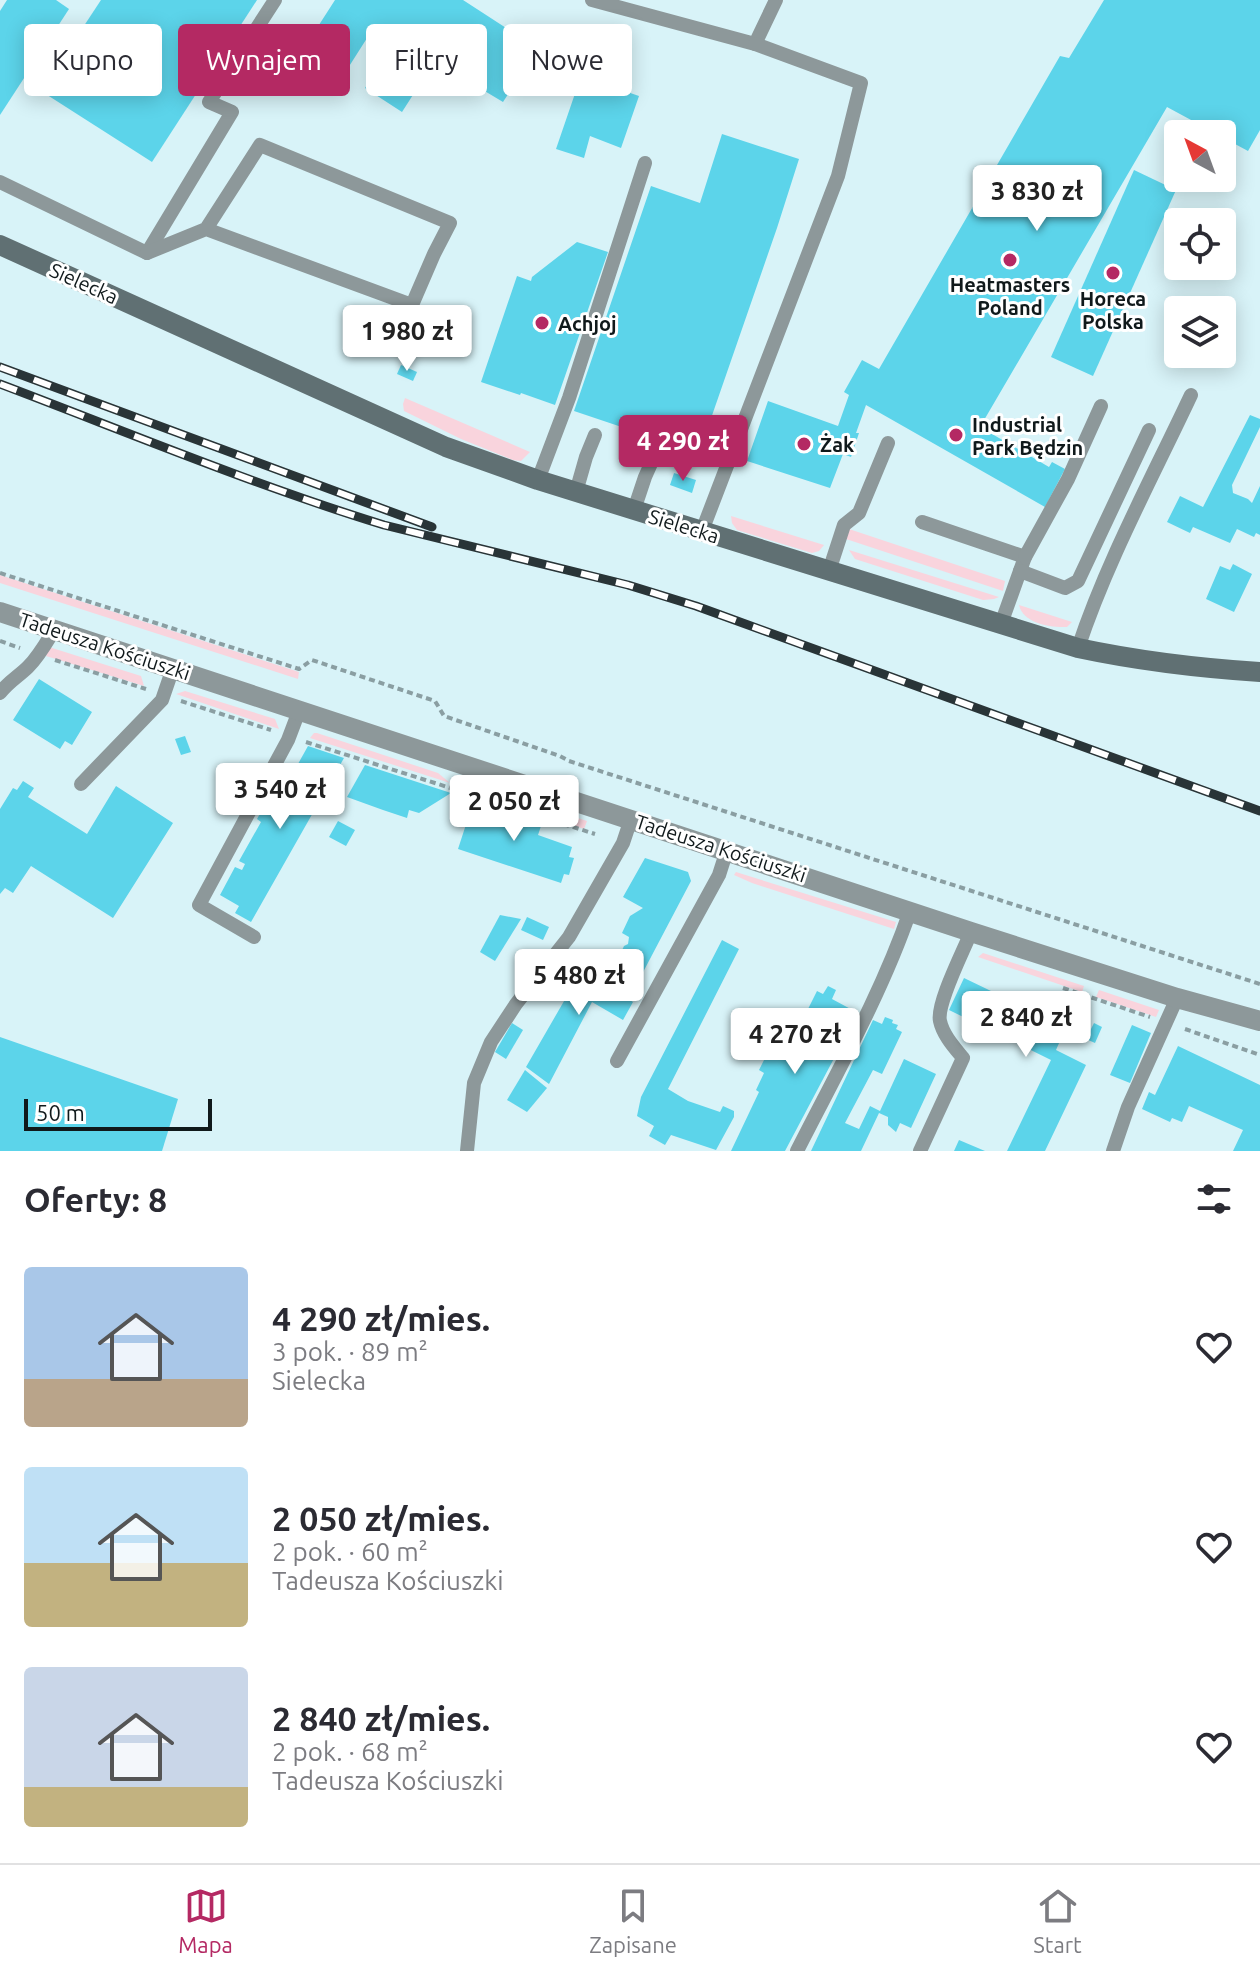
<!DOCTYPE html>
<html lang="pl">
<meta charset="utf-8">
<style>
:root{--surface:#fff;--page:#f7f7f7;--text:#2b2b33;--muted:#7c7c81;--line:#e1e1e2;--accent:#b42963}
body{margin:0;font-family:Ubuntu,sans-serif;background:var(--page);color:var(--text);height:100vh;display:flex;flex-direction:column;font-size:30px;white-space:nowrap}
*{box-sizing:border-box;margin:0}
p{font-size:26px;color:var(--muted)}
.icon{flex:none;width:44px;height:44px;fill:none;stroke:currentColor;stroke-width:2;stroke-linecap:round;stroke-linejoin:round}
.map{position:relative;height:1151px;overflow:hidden}
.panel{display:flex;flex-direction:column;background:var(--surface);flex:1}
.panel>*{flex:none}
.top-card{position:absolute;left:24px;top:24px;width:800px;height:72px;display:flex;gap:16px}
.needle{width:52px;rotate:319deg}
.tools{position:absolute;left:1164px;top:120px;display:grid;gap:16px}
.tools a{display:grid;place-items:center;width:72px;height:72px;border-radius:8px;background:var(--surface);box-shadow:0 4px 20px #0003;font-size:40px}
.scale{position:absolute;left:24px;bottom:20px;width:188px;box-sizing:border-box;padding-left:8px;border:4px solid #10191b;border-top:0;font-size:22px;line-height:28px;white-space:nowrap;color:#10191b;-webkit-text-stroke:6px #fff;paint-order:stroke}
.price{position:absolute;translate:-50% -68px;padding:0 18px;border-radius:8px;background:#fff;color:#222;font-size:26px;line-height:52px;filter:drop-shadow(0 2px 4px #0008)}
.price::after{content:'';position:absolute;left:50%;top:48px;width:24px;height:18px;margin-left:-12px;background:inherit;clip-path:polygon(0 0,100% 0,50% 100%)}
.price.on{background:var(--accent);color:#fff}
ul{padding:0;list-style:none}
li{display:flex;align-items:center;gap:24px;height:200px;padding:0 24px}
li span{display:grid;place-items:center;flex:none;width:224px;height:160px;border-radius:8px;color:#555}
li>.icon{margin-inline-start:auto}
span .icon{width:96px;height:96px;fill:#fffc;stroke-width:1}
li b{font-size:34px}
h2{display:flex;justify-content:space-between;align-items:center;height:96px;padding:0 24px;font-size:34px}
.tag{padding:0 28px;border-radius:8px;background:var(--surface);box-shadow:0 4px 20px #0003;font-size:28px;line-height:72px}
.tag.on{background:var(--accent);color:#fff}
.dock{display:flex;justify-content:space-around;align-items:center;height:112px;border-top:2px solid var(--line);background:var(--surface);font-size:22px;color:var(--muted)}
.dock a{display:grid;justify-items:center;gap:4px}
.dock .on{color:var(--accent)}
.map>svg:first-child{display:block}
</style>
<div class="map">
<svg width="1260" height="1151" viewBox="0 0 1260 1151">
<rect width="100%" height="100%" fill="#d8f3f8"/>
<!-- green -->
<g fill="#f9d4dd">
<polygon points="405,398 530,452 521,461 513,460 461,439 404,411 403,404"/>
<polygon points="731,516 824,545 819,551 812,553 737,530 732,523"/>
<polygon points="849,529 1005,581 1003,591 846,539"/>
<polygon points="849,550 999,597 994,599 983,600 855,559"/>
<polygon points="0,575 299,672 298,679 0,583"/>
<path d="M1019 605 1072 622 1067 627C1050 628 1023 623 1019 605Z"/>
<polygon points="49,647 141,676 144,686 46,656"/>
<polygon points="185,691 275,719 279,729 176,694"/>
<polygon points="314,733 317,733 438,773 450,783 310,738"/>
<polygon points="495,791 587,821 584,829 488,796"/>
<polygon points="736,872 896,922 894,929 752,883 734,875"/>
<polygon points="983,953 1084,986 1082,992 978,957"/>
<polygon points="1099,990 1159,1010 1156,1017 1096,997"/>
</g>
<!-- building -->
<g fill="#5cd4ea">
<polygon points="7,0 56,0 69,9 0,115 0,11"/>
<polygon points="101,0 257,0 152,162 41,91"/>
<polygon points="335,0 463,0 537,48 524,69 533,74 524,87 516,82 503,102 453,72 454,71 436,59 402,112 365,88 390,49 369,35 348,68 308,42"/>
<polygon points="1104,0 1260,0 1260,130 1248,151 1222,137 1222,134 1217,134 1167,107 980,427 1049,467 1052,462 1065,469 1045,507 866,405 856,433 859,433 851,457 843,454 830,488 747,461 768,401 838,426 849,395 844,392 862,360 879,369 1060,56 1069,58"/>
<polygon points="581,76 639,96 621,148 590,136 584,158 556,149"/>
<polygon points="722,134 799,159 777,228 699,453 574,411 651,186 700,203"/>
<polygon points="1134,170 1176,190 1093,376 1051,357"/>
<polygon points="577,242 608,252 555,405 521,393 520,395 481,382 517,276 531,281 532,277"/>
<polygon points="401,365 417,372 413,381 397,374"/>
<polygon points="1250,415 1260,419 1260,427 1232,485 1233,493 1248,499 1252,503 1260,486 1260,535 1256,533 1254,537 1237,529 1230,543 1193,527 1190,533 1167,522 1180,496 1203,507"/>
<polygon points="674,473 696,480 692,493 670,485"/>
<polygon points="1233,564 1252,574 1234,612 1206,599 1220,566 1230,570"/>
<polygon points="39,679 92,712 72,745 65,741 60,749 13,720"/>
<polygon points="185,736 191,752 181,755 175,739"/>
<polygon points="308,746 344,758 251,922 235,913 239,906 220,895 235,867 242,870 245,864 239,861 261,822 257,819 266,803 274,807"/>
<polygon points="365,765 451,793 419,813 409,810 407,818 383,810 347,797"/>
<polygon points="23,781 34,788 28,797 87,834 116,786 173,823 113,918 31,866 13,893 5,888 0,894 0,809 13,788 17,790"/>
<polygon points="474,800 542,823 538,835 572,847 569,857 574,858 569,875 564,874 561,883 458,849"/>
<polygon points="338,821 355,830 346,846 329,837"/>
<polygon points="645,858 688,872 691,881 641,976 616,963 624,946 628,944 629,937 622,933 630,916 643,908 623,897"/>
<polygon points="500,915 521,919 495,961 480,952"/>
<polygon points="527,917 549,927 543,940 521,930"/>
<polygon points="722,940 739,949 668,1089 688,1101 720,1112 723,1106 734,1111 734,1117 716,1150 671,1135 665,1145 649,1136 654,1126 637,1116 641,1097"/>
<polygon points="586,963 634,988 628,999 633,1002 623,1020 592,1002 549,1084 526,1067"/>
<polygon points="964,978 1066,1027 1056,1050 1086,1065 1045,1151 1007,1151 1051,1060 949,1010"/>
<polygon points="828,986 836,990 832,999 858,1013 785,1151 731,1151 759,1092 756,1090 764,1073 759,1070 768,1052 777,1057 785,1044 789,1047 794,1038 790,1035 798,1019 802,1021 817,991 823,994"/>
<polygon points="885,1017 893,1020 892,1023 898,1025 896,1029 902,1032 882,1074 873,1070 845,1123 859,1129 870,1106 880,1111 904,1059 936,1074 911,1128 900,1123 896,1132 888,1125 888,1117 879,1113 861,1151 811,1151 873,1020 882,1024"/>
<polygon points="512,1023 523,1030 506,1059 495,1052"/>
<polygon points="1094,1023 1102,1027 1095,1043 1086,1039"/>
<polygon points="1132,1025 1151,1033 1130,1083 1110,1075"/>
<polygon points="0,1037 178,1099 162,1151 0,1151"/>
<polygon points="1178,1046 1260,1085 1260,1151 1233,1151 1243,1130 1189,1106 1182,1122 1172,1118 1170,1122 1142,1109 1149,1092 1155,1095"/>
<polygon points="525,1070 547,1088 527,1112 507,1100"/>
<polygon points="959,1140 985,1151 954,1151"/>
</g>
<g fill="none" stroke-linecap="round" stroke-linejoin="round">
<!-- path -->
<g stroke="#8a9ea2" stroke-width="4" stroke-dasharray="6 4" stroke-linecap="butt">
<polyline points="0,573 299,669 312,660 435,701 444,716 560,756 569,761 1260,984"/>
<polyline points="0,641 20,648"/>
<polyline points="55,660 146,689"/>
<polyline points="181,701 271,730"/>
<polyline points="306,742 595,834"/>
<polyline points="1063,988 1150,1017"/>
<polyline points="1185,1029 1260,1055"/>
</g>
<!-- lane -->
<g stroke="#8d989a" stroke-width="14">
<polyline points="592,0 755,44 776,0"/>
<polyline points="0,182 147,253 232,112 209,102 275,0"/>
<polyline points="147,253 206,229 412,305 434,254 450,223 260,145 206,229"/>
<polyline points="538,480 569,398 645,163"/>
<polyline points="576,492 586,457 595,435"/>
<polyline points="634,510 645,477 658,448"/>
<polyline points="922,522 1025,557 1001,624"/>
<polyline points="702,531 838,176 861,83 755,44"/>
<polyline points="1025,557 1068,479 1101,406"/>
<polyline points="829,571 844,525 859,513 888,443"/>
<polyline points="1020,571 1065,588 1078,581 1149,430"/>
<path d="M1078 648C1107 561 1152 478 1191 395"/>
<path d="M0 693C8 682 19 676 28 667 39 656 46 643 54 630"/>
<polyline points="81,784 162,700 173,668"/>
<polyline points="254,937 199,905 288,740 299,711"/>
<polyline points="617,1061 719,875 727,850"/>
<polyline points="467,1151 474,1083 491,1042 516,1004 569,937 623,843 631,819"/>
<path d="M797 1151C836 1074 882 993 910 911"/>
<path d="M920 1151 963 1058C954 1047 943 1035 940 1021 936 1004 964 950 971 932"/>
<polyline points="1113,1151 1128,1107 1177,998"/>
</g>
<!-- street -->
<polyline stroke="#8d989a" stroke-width="20" points="0,612 971,932 1177,998 1260,1021"/>
<!-- secondary -->
<path stroke="#607073" stroke-width="20" d="M0 245 446 447 538 480 1078 648C1139 661 1198 668 1260 672"/>
<defs>
<g id="rail">
<polyline points="0,367 432,527"/>
<path d="M0 384C127 432 254 485 384 525L628 585 696 606 1260 811"/>
</g>
</defs>
<!-- rail casing -->
<use href="#rail" stroke="#293437" stroke-width="9"/>
<!-- rail -->
<use href="#rail" stroke="#fff" stroke-width="6" stroke-dasharray="18" stroke-linecap="butt"/>
</g>
<!-- markers -->
<g fill="#b42963" stroke="#fff" stroke-width="3">
<circle cx="1010" cy="260" r="8"/>
<circle cx="1113" cy="273" r="8"/>
<circle cx="542" cy="323" r="8"/>
<circle cx="956" cy="435" r="8"/>
<circle cx="804" cy="444" r="8"/>
</g>
<g text-anchor="middle" dominant-baseline="central" stroke-width="6" stroke-linejoin="round" paint-order="stroke">
<!-- street labels -->
<g font-size="20" fill="#10191b" stroke="#fff">
<text transform="translate(84 283) rotate(24)">Sielecka</text>
<text transform="translate(684 526) rotate(17)">Sielecka</text>
<text transform="translate(105 646) rotate(18)">Tadeusza Kościuszki</text>
<text transform="translate(721 848) rotate(18)">Tadeusza Kościuszki</text>
</g>
<!-- poi labels -->
<g font-size="20" font-weight="bold" fill="#10191b" stroke="#fff" text-anchor="start">
<text x="1010" y="284" text-anchor="middle">Heatmasters<tspan x="1010" dy="23">Poland</tspan></text>
<text x="1113" y="298" text-anchor="middle">Horeca<tspan x="1113" dy="23">Polska</tspan></text>
<text x="558" y="323">Achjoj</text>
<text x="972" y="424">Industrial<tspan x="972" dy="23">Park Będzin</tspan></text>
<text x="820" y="444">Żak</text>
</g>
</g>
</svg>
<div class="tools">
<a><svg class="needle" viewBox="-14 -14 28 28"><path d="M0-13l5 13h-10z" fill="#e53935"/><path d="M0 13l5-13h-10z" fill="#7c7c81"/></svg></a>
<a><svg class="icon" aria-label="locate" viewBox="0 0 24 24"><circle cx="12" cy="12" r="6"/><path d="M12 2v4M12 18v4M2 12h4M18 12h4"/></svg></a>
<a><svg class="icon" aria-label="layers" viewBox="0 0 24 24"><path d="M12 4l9 5-9 5-9-5zM3 14l9 5 9-5"/></svg></a>
</div>
<div class="scale">50 m</div>
<b class="price" style="left:1037px;top:233px">3 830 zł</b>
<b class="price" style="left:407px;top:373px">1 980 zł</b>
<b class="price on" style="left:683px;top:483px">4 290 zł</b>
<b class="price" style="left:280px;top:831px">3 540 zł</b>
<b class="price" style="left:514px;top:843px">2 050 zł</b>
<b class="price" style="left:579px;top:1017px">5 480 zł</b>
<b class="price" style="left:1026px;top:1059px">2 840 zł</b>
<b class="price" style="left:795px;top:1076px">4 270 zł</b>
<div class="top-card">
<a class="tag">Kupno</a>
<a class="tag on">Wynajem</a>
<a class="tag">Filtry</a>
<a class="tag">Nowe</a>
</div>
</div>
<section class="panel">
<h2>Oferty: 8<svg class="icon" aria-label="filters" viewBox="0 0 24 24"><path d="M4 7h16M4 17h16"/><circle cx="9" cy="7" r="2"/><circle cx="15" cy="17" r="2"/></svg></h2>
<ul>
<li><span style="background:linear-gradient(#a9c7e8 70%,#b9a48a 0)"><svg class="icon" aria-label="home" viewBox="0 0 24 24"><path d="M3 11l9-7 9 7M6 9v11h12V9"/></svg></span><div><b>4 290 zł/mies.</b><p>3 pok. · 89 m²</p><p>Sielecka</p></div><svg class="icon" aria-label="heart" viewBox="0 0 24 24"><path d="M12 20l-8-8c-3-5 5-10 8-4 3-6 11-1 8 4z"/></svg></li>
<li><span style="background:linear-gradient(#bfe0f5 60%,#c2b280 0)"><svg class="icon" aria-label="home" viewBox="0 0 24 24"><path d="M3 11l9-7 9 7M6 9v11h12V9"/></svg></span><div><b>2 050 zł/mies.</b><p>2 pok. · 60 m²</p><p>Tadeusza Kościuszki</p></div><svg class="icon" aria-label="heart" viewBox="0 0 24 24"><path d="M12 20l-8-8c-3-5 5-10 8-4 3-6 11-1 8 4z"/></svg></li>
<li><span style="background:linear-gradient(#c9d6e8 75%,#c2b280 0)"><svg class="icon" aria-label="home" viewBox="0 0 24 24"><path d="M3 11l9-7 9 7M6 9v11h12V9"/></svg></span><div><b>2 840 zł/mies.</b><p>2 pok. · 68 m²</p><p>Tadeusza Kościuszki</p></div><svg class="icon" aria-label="heart" viewBox="0 0 24 24"><path d="M12 20l-8-8c-3-5 5-10 8-4 3-6 11-1 8 4z"/></svg></li>
</ul>
</section>
<nav class="dock">
<a class="on"><svg class="icon" aria-label="map" viewBox="0 0 24 24"><path d="M3 6l6-2 6 2 6-2v14l-6 2-6-2-6 2zM9 4v14M15 6v14"/></svg>Mapa</a>
<a><svg class="icon" aria-label="saved" viewBox="0 0 24 24"><path d="M7 4h10v16l-5-4-5 4z"/></svg>Zapisane</a>
<a><svg class="icon" aria-label="home" viewBox="0 0 24 24"><path d="M3 11l9-7 9 7M6 9v11h12V9"/></svg>Start</a>
</nav>
